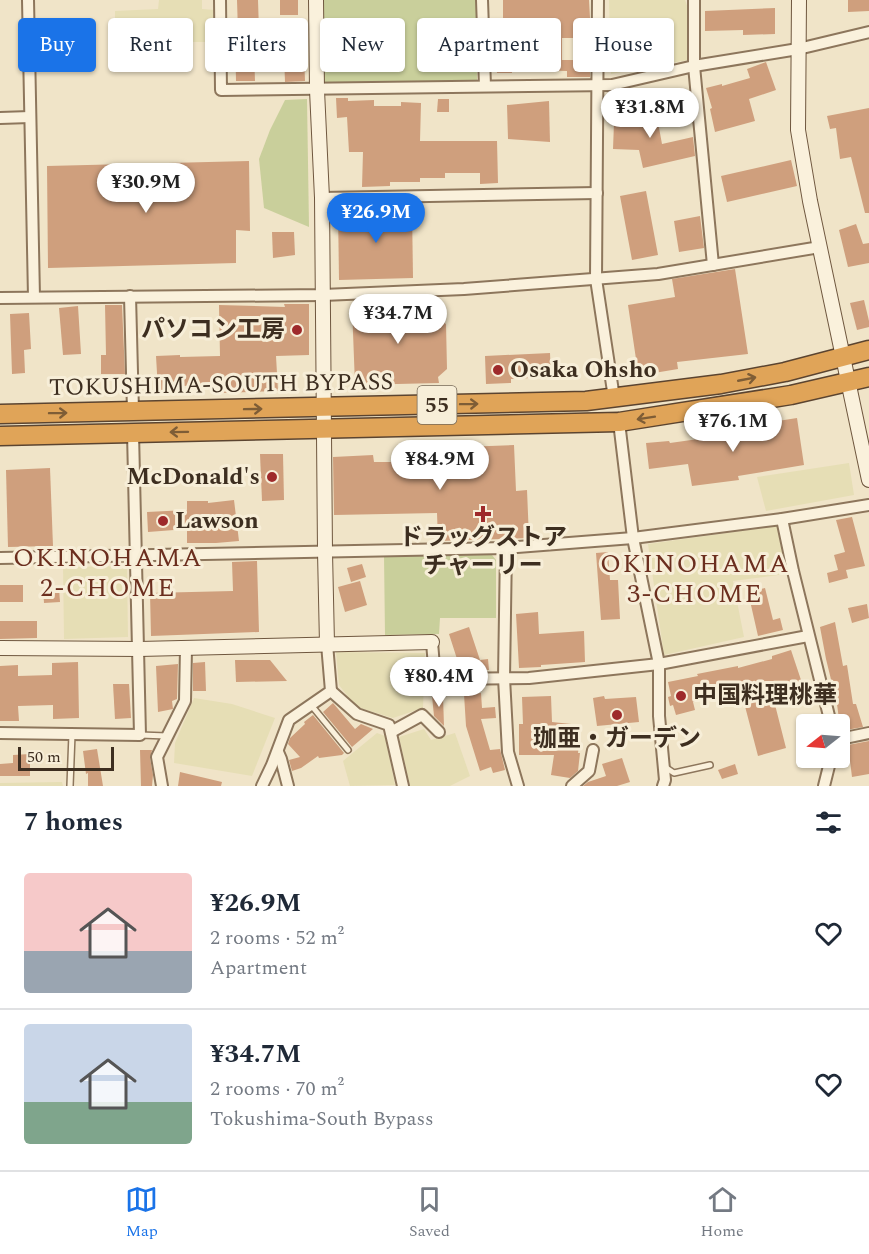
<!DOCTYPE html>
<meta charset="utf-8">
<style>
:root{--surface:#fff;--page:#f6f6f7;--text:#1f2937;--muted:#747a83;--line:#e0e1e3;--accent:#1a73e8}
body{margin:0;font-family:Spectral,"Noto Sans JP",serif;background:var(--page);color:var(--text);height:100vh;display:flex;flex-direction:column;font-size:22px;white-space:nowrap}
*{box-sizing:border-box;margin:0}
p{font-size:20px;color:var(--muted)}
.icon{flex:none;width:33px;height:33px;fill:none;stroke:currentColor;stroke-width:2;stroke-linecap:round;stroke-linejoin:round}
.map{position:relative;height:786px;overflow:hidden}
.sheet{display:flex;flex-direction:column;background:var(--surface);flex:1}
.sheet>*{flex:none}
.top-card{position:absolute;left:18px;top:18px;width:834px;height:54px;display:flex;gap:12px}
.needle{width:39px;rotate:253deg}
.fabs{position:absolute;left:796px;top:714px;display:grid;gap:12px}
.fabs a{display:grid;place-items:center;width:54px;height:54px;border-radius:6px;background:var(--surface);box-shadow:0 2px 4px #0004;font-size:30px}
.scale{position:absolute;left:18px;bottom:15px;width:96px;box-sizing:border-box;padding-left:6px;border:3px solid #3d2e20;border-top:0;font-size:16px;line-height:21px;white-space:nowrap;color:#3d2e20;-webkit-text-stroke:4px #f7eed8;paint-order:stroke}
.price{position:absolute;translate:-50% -51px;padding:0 14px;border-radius:21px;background:#fff;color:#222;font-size:20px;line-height:39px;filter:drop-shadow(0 2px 3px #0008)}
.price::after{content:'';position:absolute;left:50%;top:36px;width:18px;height:14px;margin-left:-9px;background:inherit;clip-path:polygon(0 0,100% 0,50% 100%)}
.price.on{background:var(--accent);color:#fff}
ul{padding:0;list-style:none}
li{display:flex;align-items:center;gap:18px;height:150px;padding:0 24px}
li+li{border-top:2px solid var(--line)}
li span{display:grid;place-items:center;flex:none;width:168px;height:120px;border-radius:6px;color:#555}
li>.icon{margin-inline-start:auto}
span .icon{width:72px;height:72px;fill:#fffc;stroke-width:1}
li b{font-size:26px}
h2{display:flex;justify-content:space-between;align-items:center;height:72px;padding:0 24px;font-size:26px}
.tag{padding:0 21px;border-radius:6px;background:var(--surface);box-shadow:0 2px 4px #0004;font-size:21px;line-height:54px}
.tag.on{background:var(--accent);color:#fff}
.menu{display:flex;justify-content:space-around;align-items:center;height:84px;border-top:2px solid var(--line);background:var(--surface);font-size:16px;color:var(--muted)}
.menu a{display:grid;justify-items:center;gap:3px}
.menu .on{color:var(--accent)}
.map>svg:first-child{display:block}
</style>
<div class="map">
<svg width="869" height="786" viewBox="0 0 869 786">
<rect width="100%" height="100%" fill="#f0e4c8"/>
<!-- farmland -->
<g fill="#e6deb5">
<polygon points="159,0 202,0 202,9 215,10 213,42 115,42 115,11 158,9"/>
<polygon points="609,0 685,0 688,8 688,60 611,74"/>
<polygon points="849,463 854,495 766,511 757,477"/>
<polygon points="777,526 786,574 733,581 744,637 664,655 648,544"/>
<polygon points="127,566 128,637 64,639 63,567"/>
<polygon points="336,652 425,653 423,708 393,718 356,707 339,685"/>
<polygon points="194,698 232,704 275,718 252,776 174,763 175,743"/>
<polygon points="424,729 431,740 455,733 470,776 450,786 410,786 399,737"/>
<polygon points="377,733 385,736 395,785 350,786 343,761"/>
<polygon points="62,782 63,786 0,786 0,783"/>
</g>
<!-- green -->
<g fill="#c9cf9b">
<polygon points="322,0 476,0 477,80 322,85"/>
<polygon points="307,99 309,227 264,208 259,159 270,130 285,100"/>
<polygon points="492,555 496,560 496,618 440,618 439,634 385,635 384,556"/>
</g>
<!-- building -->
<g fill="#cf9f7d">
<polygon points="237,0 258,0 259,31 268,31 269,51 254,52 255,81 236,81 235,32 238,32"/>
<rect x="280" y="0" width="18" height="15"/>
<polygon points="503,0 589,0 590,18 584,18 584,38 562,38 562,60 590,60 590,77 567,77 567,71 533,70 534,27 503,27"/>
<polygon points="848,0 869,0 869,11 848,12"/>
<polygon points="775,8 775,34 743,35 743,30 705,31 705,11"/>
<polygon points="304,54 305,81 285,82 284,55"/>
<polygon points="511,54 512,73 497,73 496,55"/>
<polygon points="766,62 776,90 749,99 755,121 715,132 710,109 712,108 706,88 722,84 722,86 750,78 747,69"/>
<polygon points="652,95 656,117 657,117 662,144 693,137 695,156 643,168 639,150 613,149 614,123 641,123 640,120 642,119 639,96"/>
<polygon points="336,98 348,98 348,101 374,100 374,106 401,106 401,102 421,103 420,141 497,141 498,183 480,184 480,173 445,173 445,178 420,178 420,182 390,182 390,186 362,187 363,152 349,152 347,117 337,118"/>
<polygon points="438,99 449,99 449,112 437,112"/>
<polygon points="549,101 550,142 508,139 507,105"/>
<polygon points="869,108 869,213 865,213 851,157 840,159 836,128 830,129 827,116"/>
<polygon points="791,160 797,186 727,202 721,176"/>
<polygon points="249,161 250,231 236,230 236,263 48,268 47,166"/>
<polygon points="646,191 658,255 632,260 620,196"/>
<polygon points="412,208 413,278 339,280 338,210"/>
<polygon points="700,216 704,248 679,252 674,221"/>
<polygon points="856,224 863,244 869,243 869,263 848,267 839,230"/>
<polygon points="272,232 294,232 295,255 273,258"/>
<polygon points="735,269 748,354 677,362 678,369 636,376 634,359 636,359 628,305 675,297 672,279"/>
<polygon points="864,300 869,321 869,327 857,330 850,303"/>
<polygon points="284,304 309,304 309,355 276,356 278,391 221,393 221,385 181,386 181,389 158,390 156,356 180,355 180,357 220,356 219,305 285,307"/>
<polygon points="434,304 437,318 446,324 447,369 438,377 439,383 355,385 352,306 374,305 374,309"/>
<polygon points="105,305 122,305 125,374 101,374 101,355 106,355"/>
<polygon points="78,306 81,354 63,355 59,308"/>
<polygon points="29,313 31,349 24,350 25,373 12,374 10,314"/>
<polygon points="550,353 551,377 511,379 511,383 486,384 485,356"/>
<polygon points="797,418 804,465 738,476 739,480 692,486 688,464 649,469 646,443 669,441 670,443 748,432 747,426"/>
<polygon points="514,445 516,491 527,490 529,538 438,541 437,513 334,515 333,457 373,455 374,462 435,462 435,448"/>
<polygon points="260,454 283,454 284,500 262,501"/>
<polygon points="50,468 53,546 8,547 6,470"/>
<polygon points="234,500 239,541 216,543 187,543 187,529 148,532 147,512 187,510 187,501 208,501 208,503"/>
<polygon points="852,517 865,566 846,570 848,578 829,583 827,573 838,570 834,555 845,552 836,520"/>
<polygon points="608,552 610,580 618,580 620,619 601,620 596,553"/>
<polygon points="257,561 259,632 151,636 150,593 233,591 232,562"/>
<polygon points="362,564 366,577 351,582 347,568"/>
<polygon points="360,581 367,605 345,612 338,587"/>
<rect x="0" y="585" width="23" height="17"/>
<polygon points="59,588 60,602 44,603 43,589"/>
<polygon points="765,588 773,620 780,618 783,630 758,636 748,592"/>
<polygon points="867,604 869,618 852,623 848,608"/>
<polygon points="538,612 539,634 584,631 585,662 541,665 541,667 519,668 516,614"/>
<polygon points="0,621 37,621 37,638 0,639"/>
<polygon points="835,622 843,666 847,665 853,704 856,704 863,727 846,730 845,726 840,727 837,704 826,659 820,627"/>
<polygon points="469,627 480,660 488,659 489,670 446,671 446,662 458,662 449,634"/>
<polygon points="791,650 803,686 771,689 786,748 758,756 741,691 693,702 695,710 676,715 673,705 670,706 668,697 671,696 668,682 698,676 697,674 738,666 738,668 772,659 772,656"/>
<polygon points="235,660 270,660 287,681 236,682"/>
<polygon points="78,662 79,718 53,719 53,705 18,706 19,721 0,721 0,666 18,665 18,676 52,675 52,663"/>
<polygon points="205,662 206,691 193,691 193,663"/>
<polygon points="178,664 177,699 172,701 173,709 158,712 156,666"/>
<polygon points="113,684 129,684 131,718 115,719"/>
<polygon points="481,693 482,708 495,707 496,718 481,719 490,750 500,749 505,770 493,773 491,767 480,771 466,726 464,694"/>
<polygon points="432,696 443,696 444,726 434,716"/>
<polygon points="551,696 552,722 581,725 578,753 580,753 578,771 570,778 551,775 554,755 519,755 519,724 523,724 522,697"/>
<polygon points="604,696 605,699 636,697 639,722 597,726 593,698"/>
<polygon points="333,703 355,729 361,724 373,729 352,747 323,712"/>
<polygon points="313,715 344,753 342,755 319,758 318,756 301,768 292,771 289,760 300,757 288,744 290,738 305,724 304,722"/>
<polygon points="869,741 869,774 852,777 848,745"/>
<polygon points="97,749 103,786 88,786 88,773 86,774 83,751"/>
<polygon points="140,750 152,750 150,758 153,775 152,786 141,786"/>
<polygon points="30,754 30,776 0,776 0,764 13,763 13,755"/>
<polygon points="622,758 630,782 617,786 583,786 588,782 606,776 602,764"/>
<polygon points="735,764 738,774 722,779 718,770"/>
<polygon points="180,772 222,782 221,786 178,786"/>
</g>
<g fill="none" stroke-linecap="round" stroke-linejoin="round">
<defs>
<g id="lane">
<polyline points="311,705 348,750"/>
<polyline points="140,735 167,736"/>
<polyline points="665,767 674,773 710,765"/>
<polyline points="70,786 72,734"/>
</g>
<g id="street">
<polyline points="28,0 34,297"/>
<polyline points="220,0 221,90 612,85 694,66 798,49 869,32"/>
<polyline points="482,0 485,86"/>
<polyline points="598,0 596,279 614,398"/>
<polyline points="694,0 694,66 713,265"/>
<polyline points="0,118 30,117"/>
<polyline points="322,198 597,193"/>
<polyline points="130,296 133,411"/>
<polyline points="0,298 323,295 464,289 658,274 820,247"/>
<polyline points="619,422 633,538 659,664 659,716 665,780 663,786"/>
<polyline points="782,519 793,571 831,724"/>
<polyline points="506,548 504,678 508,752 518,786"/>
<polyline points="0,558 506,548 633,538 782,519 869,505"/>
<polyline points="432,642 435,679 529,678 659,664 808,636"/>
<polyline points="331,691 357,714 389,725 403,786"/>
<polyline points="391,732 422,715 439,732"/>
<polyline points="0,733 140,735 133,433"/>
<polyline points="840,739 869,733"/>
<polyline points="278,752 281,759 288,786"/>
<polyline points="162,786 157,757 185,701 186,648"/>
<polyline points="262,786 272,765 289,720 331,691 327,644"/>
<polyline points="572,786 589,771 593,750"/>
<polyline points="824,786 831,758"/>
</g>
<g id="secondary">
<polyline points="316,0 317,90 322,198 325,552 327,644"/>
<polyline points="799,0 798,130 810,201 869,480"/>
<polyline points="0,648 139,649 432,642"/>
</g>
<g id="highway">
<polyline points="0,414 586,401 721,384 785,372 869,350"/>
<polyline points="0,436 619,422 791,395 869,377"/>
</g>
</defs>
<!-- lane casing -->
<use href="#lane" stroke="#8d765c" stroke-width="8"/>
<!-- street casing -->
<use href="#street" stroke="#8d765c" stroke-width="14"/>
<!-- secondary casing -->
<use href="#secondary" stroke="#6f573f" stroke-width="16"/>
<!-- highway casing -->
<use href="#highway" stroke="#5b4430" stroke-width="21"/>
<!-- lane -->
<use href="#lane" stroke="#faf1dc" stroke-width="5"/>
<!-- street -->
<use href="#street" stroke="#faf1dc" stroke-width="10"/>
<!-- secondary -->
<use href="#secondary" stroke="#faf1dc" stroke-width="14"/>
<!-- highway -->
<use href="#highway" stroke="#e0a458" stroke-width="18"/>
</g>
<!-- one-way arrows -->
<defs><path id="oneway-shaft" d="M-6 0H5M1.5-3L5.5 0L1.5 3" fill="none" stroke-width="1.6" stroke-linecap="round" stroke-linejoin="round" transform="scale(1.5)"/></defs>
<g stroke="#7e5d36">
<use href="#oneway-shaft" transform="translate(747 379) rotate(-11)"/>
<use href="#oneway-shaft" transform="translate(469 404) rotate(-1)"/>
<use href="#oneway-shaft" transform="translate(253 409) rotate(-1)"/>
<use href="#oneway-shaft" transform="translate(58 413) rotate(-1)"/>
<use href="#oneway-shaft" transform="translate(646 418) rotate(171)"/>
<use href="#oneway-shaft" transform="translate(179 432) rotate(179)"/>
</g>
<!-- markers -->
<g fill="#9e2a2b" stroke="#f7eed8" stroke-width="2">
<circle cx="297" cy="330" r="6"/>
<circle cx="498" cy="370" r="6"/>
<circle cx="272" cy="477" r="6"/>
<path d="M480 505h6v6h6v6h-6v6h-6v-6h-6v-6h6z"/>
<circle cx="163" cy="521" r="6"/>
<circle cx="681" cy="696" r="6"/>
<circle cx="617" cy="715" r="6"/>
</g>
<g text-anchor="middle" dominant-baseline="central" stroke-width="6" stroke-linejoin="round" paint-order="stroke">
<!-- shield labels -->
<rect fill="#f7eed8" stroke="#756857" stroke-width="1.5" x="417.5" y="386" width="39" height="38" rx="4.5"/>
<g font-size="22" font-weight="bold" fill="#3d2e20">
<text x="437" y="405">55</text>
</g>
<!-- poi labels -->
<g font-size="24" font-weight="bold" fill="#3d2e20" stroke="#f7eed8" text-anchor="start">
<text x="285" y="330" text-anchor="end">パソコン工房</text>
<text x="510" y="370">Osaka Ohsho</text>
<text x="260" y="477" text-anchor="end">McDonald's</text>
<text x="175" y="521">Lawson</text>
<text x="483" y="538" text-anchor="middle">ドラッグストア<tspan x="483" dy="28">チャーリー</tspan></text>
<text x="693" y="696">中国料理桃華</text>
<text x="617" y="739" text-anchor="middle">珈亜・ガーデン</text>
</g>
<!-- street labels -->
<g font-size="24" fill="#3d2e20" stroke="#f7eed8">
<text transform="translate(221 385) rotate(-1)">TOKUSHIMA-SOUTH BYPASS</text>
</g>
<!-- neighbourhood labels -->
<g font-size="26" letter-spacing="1.5" fill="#6b2e1e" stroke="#f7eed8">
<text x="108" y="558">OKINOHAMA<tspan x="108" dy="30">2-CHOME</tspan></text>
<text x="695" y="564">OKINOHAMA<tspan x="695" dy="30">3-CHOME</tspan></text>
</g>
</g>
</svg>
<div class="fabs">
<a><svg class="needle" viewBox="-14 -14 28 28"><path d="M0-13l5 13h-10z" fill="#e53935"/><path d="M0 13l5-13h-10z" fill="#747a83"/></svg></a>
</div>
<div class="scale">50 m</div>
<b class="price" style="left:650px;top:139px">¥31.8M</b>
<b class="price" style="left:146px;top:214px">¥30.9M</b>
<b class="price on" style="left:376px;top:244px">¥26.9M</b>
<b class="price" style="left:398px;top:345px">¥34.7M</b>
<b class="price" style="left:733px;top:453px">¥76.1M</b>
<b class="price" style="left:440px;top:491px">¥84.9M</b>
<b class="price" style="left:439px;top:708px">¥80.4M</b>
<div class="top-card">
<a class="tag on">Buy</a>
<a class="tag">Rent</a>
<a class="tag">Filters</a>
<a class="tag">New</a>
<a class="tag">Apartment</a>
<a class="tag">House</a>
</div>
</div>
<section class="sheet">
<h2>7 homes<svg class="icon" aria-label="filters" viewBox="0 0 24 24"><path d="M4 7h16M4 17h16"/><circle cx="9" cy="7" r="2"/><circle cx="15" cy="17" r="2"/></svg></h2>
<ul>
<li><span style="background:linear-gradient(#f6c9c9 65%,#9aa5b1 0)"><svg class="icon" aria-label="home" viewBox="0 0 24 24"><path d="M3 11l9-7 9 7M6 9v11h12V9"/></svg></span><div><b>¥26.9M</b><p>2 rooms · 52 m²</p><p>Apartment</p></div><svg class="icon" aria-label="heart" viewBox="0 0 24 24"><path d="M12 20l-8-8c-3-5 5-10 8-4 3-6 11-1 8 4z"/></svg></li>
<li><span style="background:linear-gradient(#c9d6e8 65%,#7fa58c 0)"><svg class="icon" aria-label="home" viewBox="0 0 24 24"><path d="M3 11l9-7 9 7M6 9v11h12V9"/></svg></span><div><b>¥34.7M</b><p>2 rooms · 70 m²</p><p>Tokushima-South Bypass</p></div><svg class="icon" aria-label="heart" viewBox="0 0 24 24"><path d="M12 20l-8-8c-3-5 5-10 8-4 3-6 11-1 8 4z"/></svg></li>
</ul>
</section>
<nav class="menu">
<a class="on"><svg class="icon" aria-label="map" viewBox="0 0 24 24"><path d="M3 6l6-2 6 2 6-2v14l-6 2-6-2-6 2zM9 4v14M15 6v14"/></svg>Map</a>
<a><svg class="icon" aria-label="saved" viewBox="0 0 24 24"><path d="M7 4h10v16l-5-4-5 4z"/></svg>Saved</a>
<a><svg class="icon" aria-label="home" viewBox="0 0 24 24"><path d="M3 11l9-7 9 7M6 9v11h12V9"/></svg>Home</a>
</nav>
